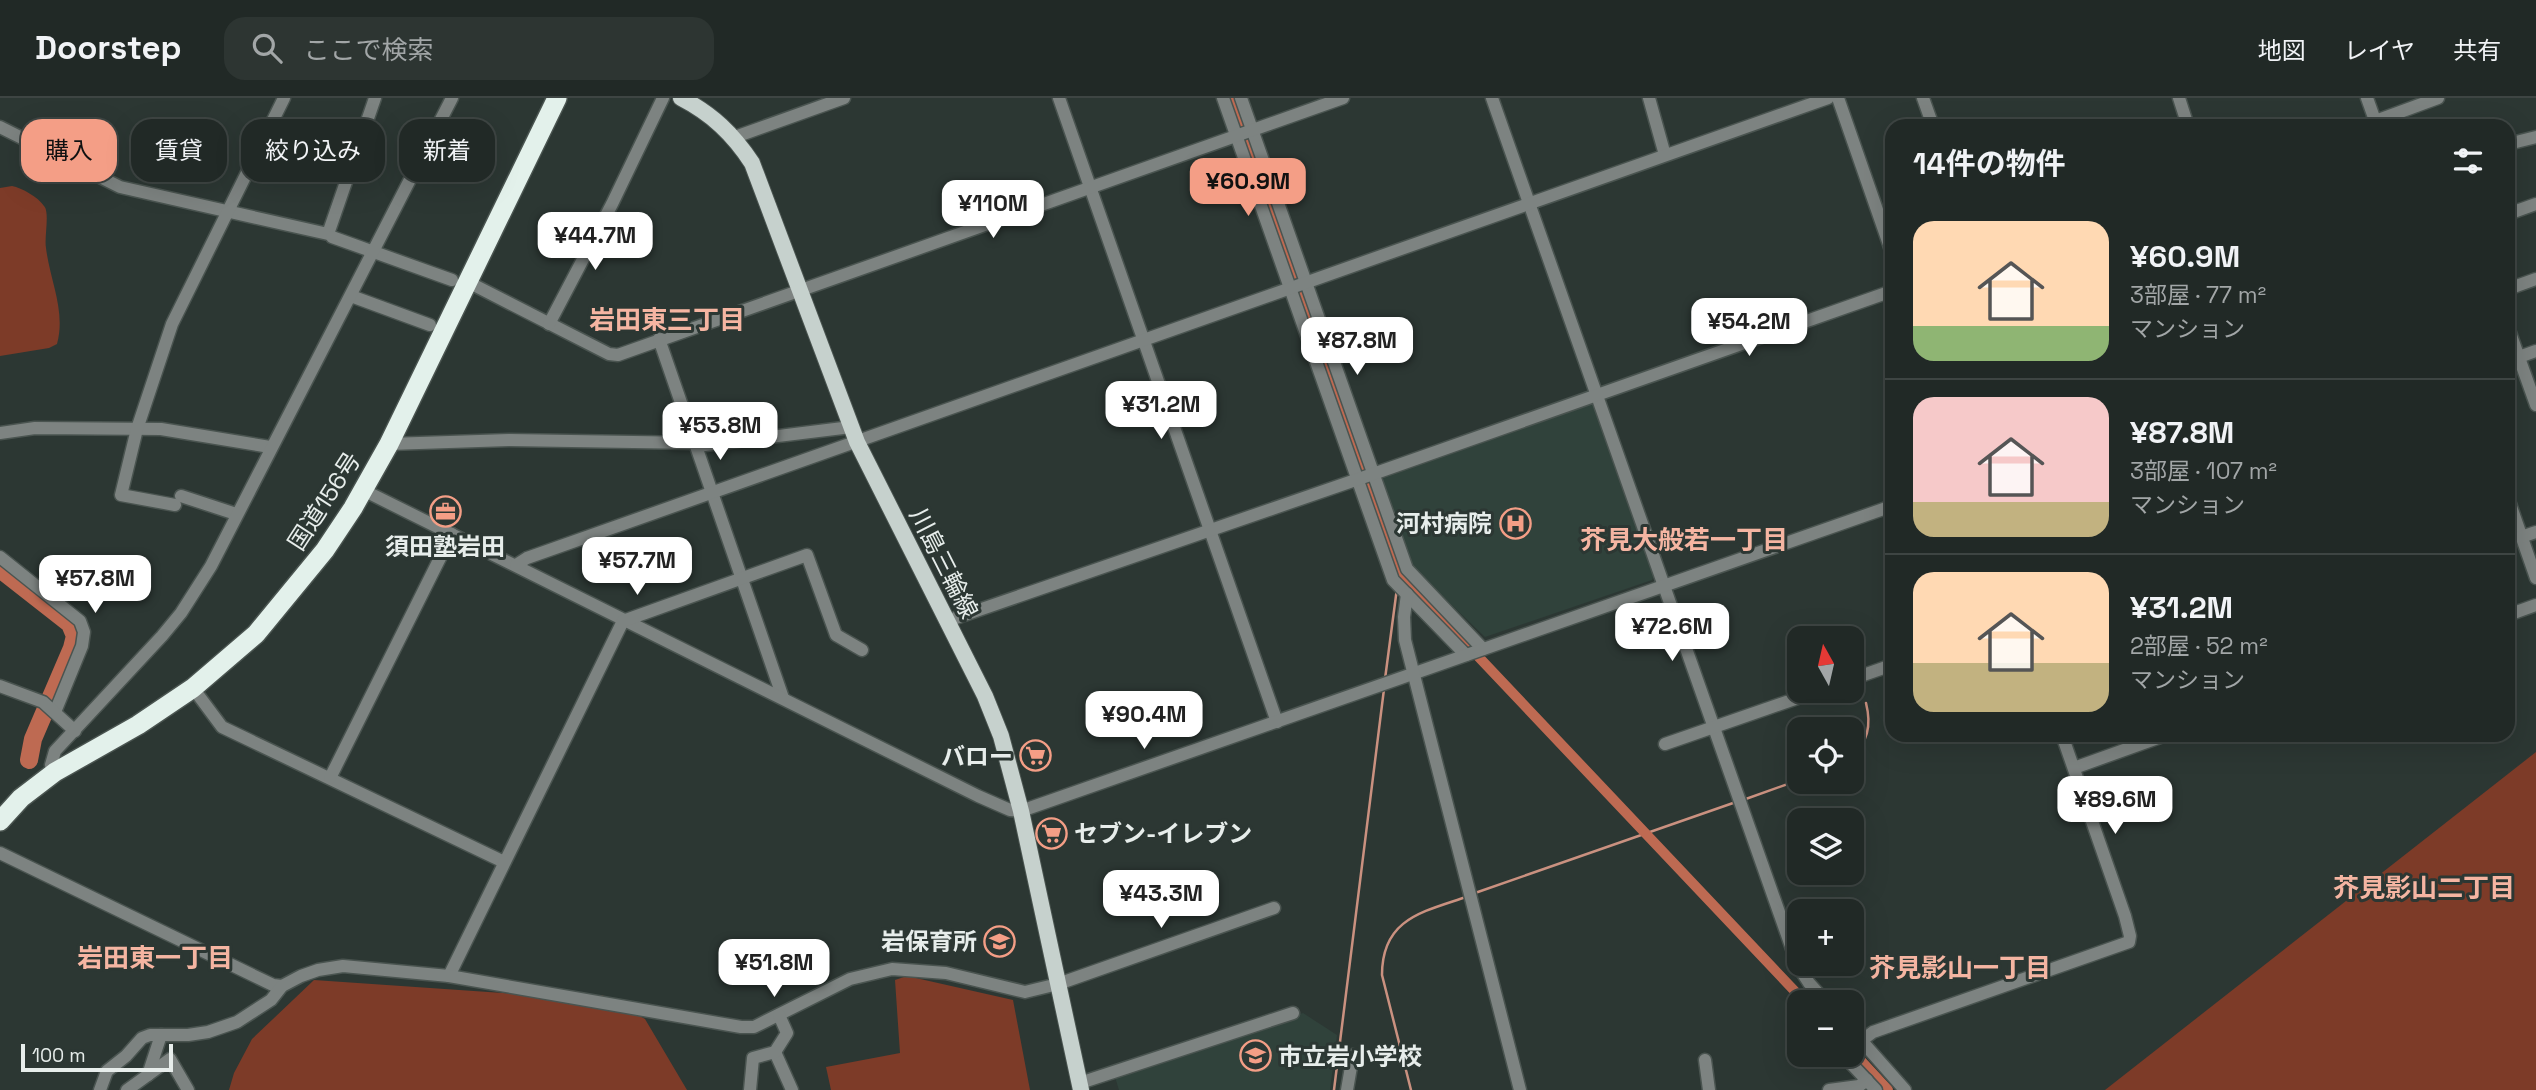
<!DOCTYPE html>
<html lang="ja">
<meta charset="utf-8">
<style>
:root{--surface:#212926;--page:#2d3532;--text:#f1f3f6;--muted:#a2a6a7;--line:#3e4543;--accent:#f49e86}
body{margin:0;font-family:"Space Grotesk","Noto Sans JP",sans-serif;background:var(--page);color:var(--text);height:100vh;display:flex;flex-direction:column;font-size:26px;white-space:nowrap}
*{box-sizing:border-box;margin:0}
p{font-size:23px;color:var(--muted)}
.icon{flex:none;width:38px;height:38px;fill:none;stroke:currentColor;stroke-width:2;stroke-linecap:round;stroke-linejoin:round}
.map{position:relative;flex:1;overflow:hidden}
.details{position:absolute;left:1885px;top:21px;width:630px;height:623px;display:flex;flex-direction:column;background:var(--surface);border-radius:21px;box-shadow:0 7px 28px #0002,0 0 0 2px var(--line)}
.details>*{flex:none}
.top-card{position:absolute;left:21px;top:21px;width:665px;height:63px;display:flex;gap:14px}
.needle{width:46px;rotate:352deg}
.controls{position:absolute;left:1787px;top:528px;display:grid;gap:14px}
.controls a{display:grid;place-items:center;width:77px;height:77px;border-radius:14px;background:var(--surface);box-shadow:0 7px 28px #0002,0 0 0 2px var(--line);font-size:35px}
.scale{position:absolute;left:21px;bottom:18px;width:152px;box-sizing:border-box;padding-left:7px;border:4px solid #e7edeb;border-top:0;font-size:19px;line-height:24px;white-space:nowrap;color:#e7edeb;-webkit-text-stroke:5px #2c3733;paint-order:stroke}
.price{position:absolute;translate:-50% -60px;padding:0 16px;border-radius:14px;background:#fff;color:#222;font-size:23px;line-height:46px;filter:drop-shadow(0 2px 4px #0008)}
.price::after{content:'';position:absolute;left:50%;top:42px;width:21px;height:16px;margin-left:-10px;background:inherit;clip-path:polygon(0 0,100% 0,50% 100%)}
.price.selected{background:var(--accent);color:#111}
ul{padding:0;list-style:none}
li{display:flex;align-items:center;gap:21px;height:175px;padding:0 28px}
li+li{border-top:2px solid var(--line)}
li span{display:grid;place-items:center;flex:none;width:196px;height:140px;border-radius:21px;color:#555}
li>.icon{margin-inline-start:auto}
span .icon{width:84px;height:84px;fill:#fffc;stroke-width:1}
li b{font-size:30px}
h2{display:flex;justify-content:space-between;align-items:center;height:84px;padding:0 28px;font-size:30px}
.pill{padding:0 24px;border-radius:21px;background:var(--surface);box-shadow:0 7px 28px #0002,0 0 0 2px var(--line);font-size:24px;line-height:63px}
.pill.selected{background:var(--accent);color:#111}
header{display:flex;align-items:center;gap:42px;box-sizing:border-box;height:98px;padding:0 35px;background:var(--surface);border-bottom:2px solid var(--line)}
header strong{font-size:33px}
nav{display:flex;gap:38px;margin-inline-start:auto;font-size:24px}
.search{width:490px;height:63px;background:var(--page);display:flex;align-items:center;gap:18px;box-sizing:border-box;padding:0 24px;border-radius:21px;color:var(--muted);font-size:26px}
.map>svg:first-child{display:block}
</style>
<header>
<strong>Doorstep</strong>
<div class="search"><svg class="icon" aria-label="search" viewBox="0 0 24 24"><circle cx="10" cy="10" r="6"/><path d="M15 15l6 6"/></svg>ここで検索</div>
<nav><a>地図</a><a>レイヤ</a><a>共有</a></nav>
</header>
<div class="map">
<svg width="2536" height="992" viewBox="0 0 2536 992">
<rect width="100%" height="100%" fill="#2c3733"/>
<!-- built -->
<g fill="#30423b">
<polygon points="1587,304 1593,305 1654,478 1652,482 1485,539 1411,468 1380,378"/>
<polygon points="1303,915 1337,937 1330,992 1119,992 1115,979"/>
</g>
<!-- green -->
<g fill="#7d3b28">
<path d="M12 88C22 90 38 99 44 108 50 114 44 140 46 150 50 183 66 213 57 246L49 250 0 258V90Z"/>
<polygon points="2536,654 2536,992 2105,992"/>
<polygon points="907,878 1013,902 1030,992 831,992 826,969 900,955 895,882"/>
<polygon points="314,882 533,897 602,897 645,921 687,992 229,992 234,975 252,941"/>
</g>
<g fill="none" stroke-linecap="round" stroke-linejoin="round">
<!-- stream -->
<g stroke="#ca9180" stroke-width="2.5">
<polyline points="1385,581 1397,490"/>
<path d="M1852 661C1867 643 1872 629 1866 605"/>
<polyline points="1743,702 1799,682"/>
<polyline points="1475,795 1736,704"/>
<polyline points="1334,992 1384,591"/>
<path d="M1411 992 1382 877C1382 821 1422 814 1466 799"/>
</g>
<!-- canal -->
<g stroke="#be6a52" stroke-width="10">
<polyline points="1231,0 1401,477 1806,905"/>
<polyline points="1852,953 1888,992"/>
</g>
<!-- river -->
<polyline stroke="#be6a52" stroke-width="18" points="0,471 70,526 75,538 72,550 33,641 29,662"/>
<defs>
<g id="minor">
<polyline points="1059,0 1277,624"/>
<polyline points="1223,0 1393,482 1466,557"/>
<polyline points="1241,0 1407,471 1483,551"/>
<polyline points="1492,0 1798,868 1809,885 1827,905"/>
<polyline points="1649,0 1665,57"/>
<polyline points="1838,0 1892,155"/>
<polyline points="1923,0 1933,28"/>
<polyline points="2179,0 2188,28"/>
<polyline points="2367,0 2377,28"/>
<polyline points="2362,28 2438,0"/>
<polyline points="0,29 120,89 328,136 375,0"/>
<polyline points="735,39 844,0"/>
<polyline points="2508,46 2536,39"/>
<polyline points="2508,116 2536,106"/>
<polyline points="332,139 452,182"/>
<polyline points="466,183 609,256 618,257 1343,0"/>
<polyline points="2508,191 2536,181"/>
<polyline points="351,198 430,227"/>
<polyline points="549,226 612,106 663,0"/>
<polyline points="2508,229 2536,307"/>
<polyline points="659,241 783,600"/>
<polyline points="2519,259 2536,253"/>
<polyline points="0,335 35,330 161,331 270,349"/>
<polyline points="389,346 509,342 696,345"/>
<polyline points="697,348 851,329"/>
<polyline points="363,392 978,698 1010,712 1021,713 1892,408"/>
<polyline points="181,398 236,416"/>
<polyline points="2508,400 2536,480"/>
<polyline points="175,407 121,397 137,331 172,226 284,0"/>
<polyline points="2521,439 2536,434"/>
<polyline points="0,459 80,523 84,534 82,548 55,614"/>
<polyline points="516,467 527,460 1828,0"/>
<polyline points="1407,496 1404,519 1405,542 1520,992"/>
<polyline points="2508,517 2536,507"/>
<polyline points="947,523 1373,376 1892,193"/>
<polyline points="1852,581 1892,567"/>
<polyline points="0,588 43,604 75,633"/>
<polyline points="193,590 222,629 504,764"/>
<polyline points="1665,646 1818,593"/>
<polyline points="2074,670 2166,637"/>
<polyline points="55,674 51,667 55,653 162,538 181,515 211,468 452,0"/>
<polyline points="330,680 452,436"/>
<polyline points="0,755 273,887 282,888"/>
<polyline points="449,878 623,523 807,457 836,537 862,552"/>
<polyline points="1852,932 1905,992"/>
<polyline points="1861,943 1873,934 2129,844 2130,838 2125,818 2062,637"/>
<polyline points="775,954 792,992"/>
<polyline points="1843,957 1876,992"/>
<polyline points="1705,962 1709,992"/>
<polyline points="148,977 161,937"/>
<polyline points="1080,985 1293,915"/>
<polyline points="100,992 107,973 126,958 142,940 150,937 188,937 208,934 237,924 271,902 282,888 301,878 318,872 343,868 449,878 741,929 754,929 850,881 892,871 946,875 1025,894 1058,886 1274,810"/>
<polyline points="127,992 170,961 188,992"/>
<polyline points="750,992 753,960 775,954 787,935 779,917"/>
<polyline points="1347,992 1353,957"/>
<polyline points="1829,992 1859,988 1867,982"/>
</g>
<path id="major" d="M681 0C712 16 733 36 752 65L857 344 985 598 1001 638 1021 713 1081 992"/>
<polyline id="highway" points="0,723 21,700 55,674 138,627 193,590 256,536 325,452 353,410 389,346 557,0"/>
</defs>
<!-- minor casing -->
<use href="#minor" stroke="#4a5450" stroke-width="15"/>
<!-- major casing -->
<use href="#major" stroke="#4a5450" stroke-width="18"/>
<!-- highway casing -->
<use href="#highway" stroke="#4a5450" stroke-width="22"/>
<!-- minor -->
<use href="#minor" stroke="#7d8381" stroke-width="12"/>
<!-- major -->
<use href="#major" stroke="#c6d1cd" stroke-width="16"/>
<!-- highway -->
<use href="#highway" stroke="#e3f1eb" stroke-width="19"/>
</g>
<!-- icons -->
<defs>
<symbol id="office-ring" viewBox="-11 -11 22 22"><circle r="9.5" fill="#2c3733" stroke="#f49e86" stroke-width="1.5"/><path d="M-6-3h4V-5.5h4V-3h4V5H-6ZM-1-4.5V-3h2v-1.5ZM-6 0V1H6V0Z" fill="#f49e86"/></symbol>
<symbol id="hospital-ring" viewBox="-11 -11 22 22"><circle r="9.5" fill="#2c3733" stroke="#f49e86" stroke-width="1.5"/><path d="M-5-5h3v3.5h4V-5h3V5h-3V1.5h-4V5h-3Z" fill="#f49e86"/></symbol>
<symbol id="supermarket-ring" viewBox="-11 -11 22 22"><circle r="9.5" fill="#2c3733" stroke="#f49e86" stroke-width="1.5"/><path d="M-6-5.5h2.5l.6 2H6L4.5 2H-2.5L-4.4-4H-6ZM-1.5 3.2a1.3 1.3 0 1 0 .1 0ZM3 3.2a1.3 1.3 0 1 0 .1 0Z" fill="#f49e86"/></symbol>
<symbol id="school-ring" viewBox="-11 -11 22 22"><circle r="9.5" fill="#2c3733" stroke="#f49e86" stroke-width="1.5"/><path d="M0-5L7-2L0 1L-7-2ZM-4 1L0 2.5L4 1V4Q0 6-4 4Z" fill="#f49e86"/></symbol>
</defs>
<g fill-rule="evenodd">
<use href="#office-ring" x="428" y="396" width="35" height="35"/>
<use href="#hospital-ring" x="1498" y="408" width="35" height="35"/>
<use href="#supermarket-ring" x="1018" y="640" width="35" height="35"/>
<use href="#supermarket-ring" x="1034" y="718" width="35" height="35"/>
<use href="#school-ring" x="982" y="826" width="35" height="35"/>
<use href="#school-ring" x="1238" y="940" width="35" height="35"/>
</g>
<g text-anchor="middle" dominant-baseline="central" stroke-width="6" stroke-linejoin="round" paint-order="stroke">
<!-- street labels -->
<g font-size="24" fill="#e7edeb" stroke="#2c3733">
<text transform="translate(324 403) rotate(-57)">国道156号</text>
<text transform="translate(944 465) rotate(63)">川島三輪線</text>
</g>
<!-- poi labels -->
<g font-size="24" font-weight="bold" fill="#e7edeb" stroke="#2c3733" text-anchor="end">
<text x="1492" y="425">河村病院</text>
<text x="445" y="448" text-anchor="middle">須田塾岩田</text>
<text x="1013" y="658">バロー</text>
<text x="1074" y="735" text-anchor="start">セブン-イレブン</text>
<text x="977" y="843">岩保育所</text>
<text x="1278" y="958" text-anchor="start">市立岩小学校</text>
</g>
<!-- neighbourhood labels -->
<g font-size="26" font-weight="bold" fill="#f5b5a2" stroke="#2c3733">
<text x="667" y="222">岩田東三丁目</text>
<text x="1684" y="442">芥見大般若一丁目</text>
<text x="2424" y="790">芥見影山二丁目</text>
<text x="155" y="860">岩田東一丁目</text>
<text x="1960" y="870">芥見影山一丁目</text>
</g>
</g>
</svg>
<div class="controls">
<a><svg class="needle" viewBox="-14 -14 28 28"><path d="M0-13l5 13h-10z" fill="#e53935"/><path d="M0 13l5-13h-10z" fill="#a2a6a7"/></svg></a>
<a><svg class="icon" aria-label="locate" viewBox="0 0 24 24"><circle cx="12" cy="12" r="6"/><path d="M12 2v4M12 18v4M2 12h4M18 12h4"/></svg></a>
<a><svg class="icon" aria-label="layers" viewBox="0 0 24 24"><path d="M12 4l9 5-9 5-9-5zM3 14l9 5 9-5"/></svg></a>
<a>+</a>
<a>−</a>
</div>
<div class="scale">100 m</div>
<b class="price selected" style="left:1248px;top:120px">¥60.9M</b>
<b class="price" style="left:993px;top:142px">¥110M</b>
<b class="price" style="left:595px;top:174px">¥44.7M</b>
<b class="price" style="left:1749px;top:260px">¥54.2M</b>
<b class="price" style="left:1357px;top:279px">¥87.8M</b>
<b class="price" style="left:1161px;top:343px">¥31.2M</b>
<b class="price" style="left:720px;top:364px">¥53.8M</b>
<b class="price" style="left:637px;top:499px">¥57.7M</b>
<b class="price" style="left:95px;top:517px">¥57.8M</b>
<b class="price" style="left:1672px;top:565px">¥72.6M</b>
<b class="price" style="left:1144px;top:653px">¥90.4M</b>
<b class="price" style="left:2115px;top:738px">¥89.6M</b>
<b class="price" style="left:1161px;top:832px">¥43.3M</b>
<b class="price" style="left:774px;top:901px">¥51.8M</b>
<div class="top-card">
<a class="pill selected">購入</a>
<a class="pill">賃貸</a>
<a class="pill">絞り込み</a>
<a class="pill">新着</a>
</div>
<section class="details">
<h2>14件の物件<svg class="icon" aria-label="filters" viewBox="0 0 24 24"><path d="M4 7h16M4 17h16"/><circle cx="9" cy="7" r="2"/><circle cx="15" cy="17" r="2"/></svg></h2>
<ul>
<li><span style="background:linear-gradient(#ffd9b3 75%,#8fb573 0)"><svg class="icon" aria-label="home" viewBox="0 0 24 24"><path d="M3 11l9-7 9 7M6 9v11h12V9"/></svg></span><div><b>¥60.9M</b><p>3部屋 · 77 m²</p><p>マンション</p></div></li>
<li><span style="background:linear-gradient(#f6c9c9 75%,#c2b280 0)"><svg class="icon" aria-label="home" viewBox="0 0 24 24"><path d="M3 11l9-7 9 7M6 9v11h12V9"/></svg></span><div><b>¥87.8M</b><p>3部屋 · 107 m²</p><p>マンション</p></div></li>
<li><span style="background:linear-gradient(#ffd9b3 65%,#c2b280 0)"><svg class="icon" aria-label="home" viewBox="0 0 24 24"><path d="M3 11l9-7 9 7M6 9v11h12V9"/></svg></span><div><b>¥31.2M</b><p>2部屋 · 52 m²</p><p>マンション</p></div></li>
</ul>
</section>
</div>
